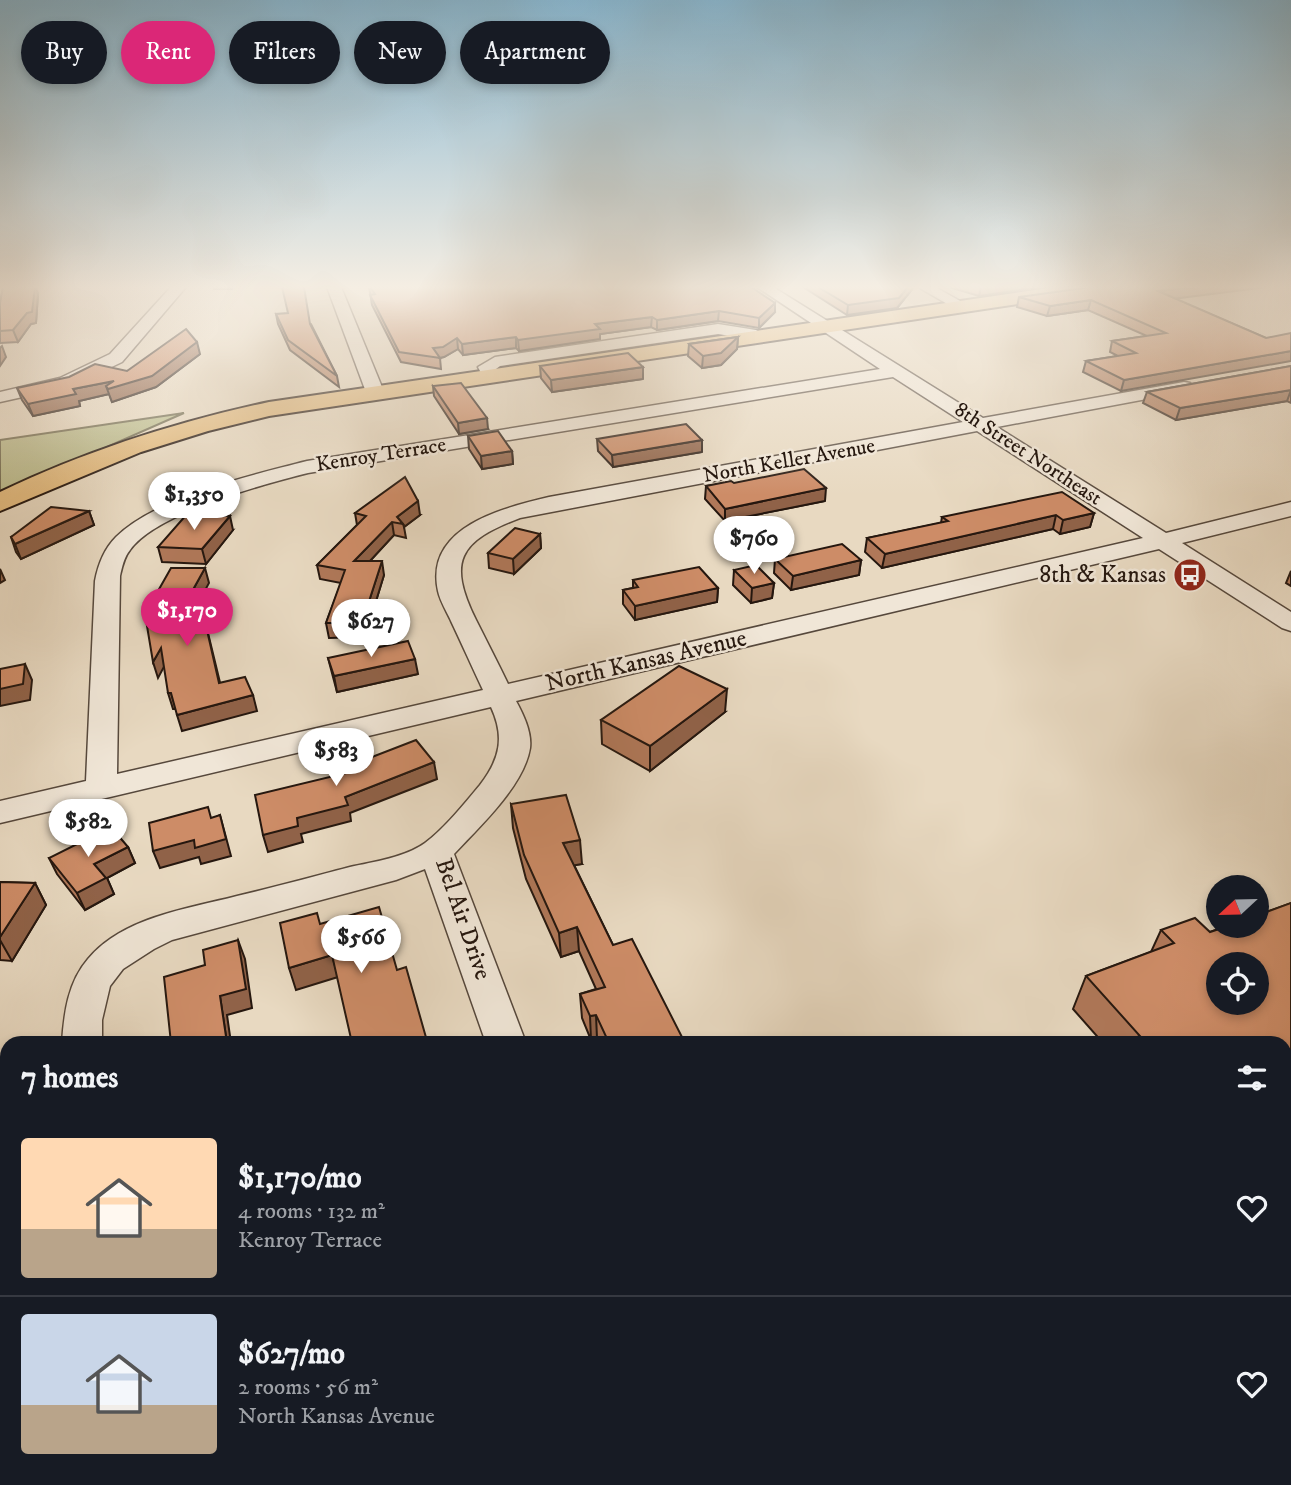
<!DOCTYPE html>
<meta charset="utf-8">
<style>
:root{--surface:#171b24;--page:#20242c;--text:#f1f3f6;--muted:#9ea1a6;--line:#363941;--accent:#db2777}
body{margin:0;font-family:"IM FELL DW Pica",serif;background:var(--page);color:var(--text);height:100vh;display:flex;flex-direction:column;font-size:26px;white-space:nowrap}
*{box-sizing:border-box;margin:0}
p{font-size:23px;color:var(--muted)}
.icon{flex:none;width:38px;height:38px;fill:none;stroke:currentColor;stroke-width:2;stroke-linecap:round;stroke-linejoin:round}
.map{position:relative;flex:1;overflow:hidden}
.sheet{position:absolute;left:0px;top:1036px;width:1292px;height:450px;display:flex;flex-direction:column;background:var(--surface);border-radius:21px 21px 0 0;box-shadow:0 4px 10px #0003}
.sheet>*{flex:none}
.guide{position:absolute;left:21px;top:21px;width:700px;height:63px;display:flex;gap:14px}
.needle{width:46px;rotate:248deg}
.fabs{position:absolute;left:1206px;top:875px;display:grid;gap:14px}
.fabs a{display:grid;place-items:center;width:63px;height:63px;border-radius:50%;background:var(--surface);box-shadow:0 4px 10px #0003;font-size:35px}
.price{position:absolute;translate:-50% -60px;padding:0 16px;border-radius:24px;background:#fff;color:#222;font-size:23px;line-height:46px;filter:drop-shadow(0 2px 4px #0008)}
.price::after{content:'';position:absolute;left:50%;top:42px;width:21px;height:16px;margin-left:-10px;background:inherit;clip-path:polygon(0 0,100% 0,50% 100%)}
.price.current{background:var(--accent);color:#fff}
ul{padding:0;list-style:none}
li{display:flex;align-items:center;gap:21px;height:175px;padding:0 21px}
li+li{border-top:2px solid var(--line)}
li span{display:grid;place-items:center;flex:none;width:196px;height:140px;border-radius:7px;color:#555}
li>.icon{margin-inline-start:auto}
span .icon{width:84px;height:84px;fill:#fffc;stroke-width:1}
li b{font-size:30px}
h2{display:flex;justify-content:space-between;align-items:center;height:84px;padding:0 21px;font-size:30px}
.tag{padding:0 24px;border-radius:32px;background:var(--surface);box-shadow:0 4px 10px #0003;font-size:24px;line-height:63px}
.tag.current{background:var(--accent);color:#fff}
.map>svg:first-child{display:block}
</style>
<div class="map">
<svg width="1291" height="1485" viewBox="0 0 1291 1485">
<rect width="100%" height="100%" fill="#e8d9c1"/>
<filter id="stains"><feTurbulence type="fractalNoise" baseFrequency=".00286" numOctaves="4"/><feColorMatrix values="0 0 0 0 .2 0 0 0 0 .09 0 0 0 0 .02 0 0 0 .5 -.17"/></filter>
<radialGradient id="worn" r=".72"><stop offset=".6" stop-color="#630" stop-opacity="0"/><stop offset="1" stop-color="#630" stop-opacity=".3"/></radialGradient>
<!-- green -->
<polygon fill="#bdbd8e" stroke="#716a4e" stroke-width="2" points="184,413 0,494 0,440"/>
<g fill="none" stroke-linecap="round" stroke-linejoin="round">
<defs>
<g id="minor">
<polygon points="171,287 186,287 122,362 72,386 0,402 0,392 60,378 110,354"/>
<polygon points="327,287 341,287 384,392 381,396 369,396 366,392"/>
<path d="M757 287H773L983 418 1184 382 1190 383 1193 387 1184 392 997 427 1166 533 1291 502V516L1182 543 1291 612V631L1282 628 1159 549 516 701C523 714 532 732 530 748 524 786 479 827 454 854L526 1043H486L425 869 396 880 172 940 154 949 123 969 110 986 102 1020V1043H62C64 1013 68 982 88 959 123 917 187 909 237 896 275 887 312 877 350 867 373 862 406 857 425 843 445 828 464 804 480 785 500 759 505 737 491 707L0 823V801L86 781 95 581C98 565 104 549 116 537 157 497 252 475 307 461L880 369ZM893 377 963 422 549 497C503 508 424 527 438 591 440 601 447 612 451 621 462 644 472 667 483 690L117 774 120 576C122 567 124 557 130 550 156 513 264 484 308 473ZM977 431 1143 538 508 684C498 663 487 642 476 620 447 561 459 541 520 518Z"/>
<polygon points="918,287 935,287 969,306 966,309 956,309"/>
<polygon points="718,324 756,330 764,335 756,340 718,334 500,366 496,369 499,375 496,379 484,379 478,367 495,357"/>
<rect x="54" y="1479" width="54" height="6"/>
<polygon points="632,1479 686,1479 688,1485 634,1485"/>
</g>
<path id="major" d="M1056 287H1101L1092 293 269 416 208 431 141 452 0 511V492C86 451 176 422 269 402Z"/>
</defs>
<!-- minor casing -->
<use href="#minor" stroke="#56483c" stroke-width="3"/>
<!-- major casing -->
<use href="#major" stroke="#25170f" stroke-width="4"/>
<!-- minor -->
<use href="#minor" fill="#f0e6d7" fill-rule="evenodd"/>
<!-- major -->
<use href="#major" fill="#e4bc80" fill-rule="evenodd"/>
</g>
<!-- wall -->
<g fill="#b07859" stroke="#25170f" stroke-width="2">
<polygon points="3,287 36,287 38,294 36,323 31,324 18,342 0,343 0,303"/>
<rect x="214" y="287" width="18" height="2"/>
<polygon points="369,287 751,287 775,312 759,328 718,321 657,330 651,327 600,334 600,339 519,351 516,348 463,355 458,349 444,357 440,358 441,369 401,362 372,305"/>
<polygon points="803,287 914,287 897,308 847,315"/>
<polygon points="949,287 1041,287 979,296"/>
<polygon points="1019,297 1175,299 1266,338 1121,391 1083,372 1086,361 1118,356 1110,352 1112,341 1147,336 1088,310 1047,316 1017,307"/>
<polygon points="276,314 311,324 337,376 339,387 290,350 278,324"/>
<polygon points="738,337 737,349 721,365 702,368 688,356 689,344"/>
<polygon points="200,354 156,387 112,402 109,394 79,401 80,406 33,416 22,400 17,388 127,371"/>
<polygon points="540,366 643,379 552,392 541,378"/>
<polygon points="1291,366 1291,403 1287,401 1176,420 1143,403 1147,392"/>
<polygon points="433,386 488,429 459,434 434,396"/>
<polygon points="468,436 512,451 513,464 482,469 469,449"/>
<polygon points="597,439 702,452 613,467 598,451"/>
<polygon points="734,483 825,501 725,521 705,499 706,486"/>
<polygon points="89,511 94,525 21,559 16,552 11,537"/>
<polygon points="355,513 420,515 404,527 406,538 394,535 370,561 384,575 365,637 329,638 326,623 341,583 320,579 317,565 357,525"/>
<polygon points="1094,513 1090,527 1060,534 1053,529 882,568 865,552 867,538 941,523 942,517"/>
<polygon points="233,530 206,564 162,562 158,547"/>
<polygon points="540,534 541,548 514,574 489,568 488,553"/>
<polygon points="775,559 861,560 859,575 791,590 774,573"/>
<polygon points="734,570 774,583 772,598 751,603 733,585"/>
<polygon points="1291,571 1291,586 1286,583"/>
<polygon points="633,580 718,588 717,602 635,620 623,604 623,590 633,588"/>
<polygon points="328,658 418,674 337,692"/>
<polygon points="725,712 650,771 602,744 601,720"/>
<polygon points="511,804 582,864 574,865 613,945 685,1043 599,1043 597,1038 591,1040 582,1018 580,994 596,989 579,951 561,957 526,879 513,828"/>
<polygon points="128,847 135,863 107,878 114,894 85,910 57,874 49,858"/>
<polygon points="0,882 35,883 46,905 12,961 0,960"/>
<polygon points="1291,903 1291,1154 1284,1152 1284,1043 1103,1043 1073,1009 1086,976 1151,952 1161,930 1210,932"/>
<polygon points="1291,1193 1291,1243 1284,1246 1284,1197"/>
<polygon points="784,1479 873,1479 876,1485 787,1485"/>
</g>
<!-- shaded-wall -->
<g fill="#906248" stroke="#25170f" stroke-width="2">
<polygon points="35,287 36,287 38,294 36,323 31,324 18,342 13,330"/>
<polygon points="908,287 914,287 897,308 847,315 848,305"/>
<polygon points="981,287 1041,287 979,296"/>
<polygon points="1196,287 1267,287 1156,301 1158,291"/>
<polygon points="1091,300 1088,310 1047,316 1050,306"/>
<polygon points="775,303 775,312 759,328 759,318"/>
<polygon points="719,311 718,321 657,330 657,320"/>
<polygon points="652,317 651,327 600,334 600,339 519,351 518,340 595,324"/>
<polygon points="516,337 516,348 463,355 462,344"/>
<polygon points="738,337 737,349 721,365 702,368 703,356"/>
<polygon points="457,338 458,349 444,357 439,358 433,348"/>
<polygon points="197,342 200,354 156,387 112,402 106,386 109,394 79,401 80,406 33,416 28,404 73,389 114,381"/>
<polygon points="2,346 6,357 0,366 0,348"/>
<polygon points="1291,351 1291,361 1121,391 1124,380"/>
<polygon points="643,367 643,379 552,392 551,380"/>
<polygon points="1291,390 1287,401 1176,420 1180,408"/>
<polygon points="487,418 488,429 459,434 458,423"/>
<polygon points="702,440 702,452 613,467 612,455"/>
<polygon points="512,451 513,464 482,469 481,456"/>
<polygon points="826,488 825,501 725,521 725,509"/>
<polygon points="418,501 420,515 404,527 403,524 397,517"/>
<polygon points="89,511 94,525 21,559 15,544"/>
<polygon points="1094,513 1090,527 1060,534 1063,520"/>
<polygon points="1056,515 1053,529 882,568 885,554"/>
<polygon points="230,516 233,530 206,564 202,549"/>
<polygon points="392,522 394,535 357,575 354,561"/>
<polygon points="540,534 541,548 514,574 513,559"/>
<polygon points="861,560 859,575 791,590 793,576"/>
<polygon points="382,561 384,575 365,637 362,623"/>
<polygon points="205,568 209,583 179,639 174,624"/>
<polygon points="0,569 5,580 0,583"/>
<polygon points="774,583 772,598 751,603 752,588"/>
<polygon points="718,588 717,602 635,620 635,606"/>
<polygon points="204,617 208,633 224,699 219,683"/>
<polygon points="161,648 166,663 158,678 153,662"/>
<polygon points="415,659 418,674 337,692 334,676"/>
<polygon points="25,664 32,680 30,700 0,706 0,689"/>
<polygon points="727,689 725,712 650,771 650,746"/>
<polygon points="168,693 171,693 176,709 173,709"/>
<polygon points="253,695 257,711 182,731 177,715"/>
<polygon points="434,762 437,779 350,813 351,821 301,834 303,842 268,852 263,835 297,818 345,797"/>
<polygon points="220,815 231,856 201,864 199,857 160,868 153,851"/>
<polygon points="580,840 582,864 565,867 563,843"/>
<polygon points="128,847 135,863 107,878 114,894 85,910 77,893 94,864"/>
<polygon points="35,883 46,905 12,961 0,940 0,937"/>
<polygon points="577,927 579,951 561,957 559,933"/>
<polygon points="238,940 245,959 252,1008 227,1015 231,1043 227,1043 220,996"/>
<polygon points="332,955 338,977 296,990 289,968"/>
<polygon points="596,1015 597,1038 591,1040 590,1016"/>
<polygon points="1291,1229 1291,1243 1284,1246 1284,1238"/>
<rect x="281" y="1479" width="7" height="6"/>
</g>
<!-- building -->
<g fill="#cd8c67" stroke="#25170f" stroke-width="2" fill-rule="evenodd">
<polygon points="3,287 35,287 32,312 27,313 13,330 0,331 0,303"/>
<polygon points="282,287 304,287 310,324 337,376 288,340 276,314 288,313"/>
<polygon points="370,287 751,287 775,303 759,318 719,311 657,320 652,317 595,324 600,329 518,340 516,337 462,344 457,338 443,347 433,348 440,358 399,352 370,295 375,294"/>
<polygon points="818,287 908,287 899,298 848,305"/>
<polygon points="1091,287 1196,287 1158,291 1266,338 1291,333 1291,351 1124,380 1086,361 1136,353 1112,341 1166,333 1091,300 1050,306 1019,297"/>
<polygon points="186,329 197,342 152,376 108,389 106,386 114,381 73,389 76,394 28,404 17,388 69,377 95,364 127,371"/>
<polygon points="738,337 721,353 703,356 689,344"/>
<polygon points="628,353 643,367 551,380 540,366"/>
<polygon points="1291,366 1291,390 1180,408 1147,392"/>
<polygon points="461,383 487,418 458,423 433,386"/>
<polygon points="686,424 702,440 612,455 597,439"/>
<polygon points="498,431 512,451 481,456 468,436"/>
<polygon points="804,469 826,488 725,509 706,486 731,481 734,483"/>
<polygon points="405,477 418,501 397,517 403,524 392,522 354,561 382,561 362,623 326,623 345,570 317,565 366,516 355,513"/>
<polygon points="1062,492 1094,513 1063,520 1056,515 885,554 867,538 948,521 942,517"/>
<polygon points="51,507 89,511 15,544 11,537"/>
<polygon points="187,514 230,516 202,549 158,547"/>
<polygon points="515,528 540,534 513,559 488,553"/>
<polygon points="842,544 861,560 793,576 775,559"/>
<polygon points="756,565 774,583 752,588 734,570"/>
<polygon points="699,567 718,588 635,606 623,590 638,587 633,580"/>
<polygon points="171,568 205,568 174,624 204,617 219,683 245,677 253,695 177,715 171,693 168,693 161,648 153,662 145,614"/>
<polygon points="408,641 415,659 334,676 328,658"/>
<polygon points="25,664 23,684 0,689 0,669"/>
<polygon points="679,666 727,689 650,746 601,720"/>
<polygon points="416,740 434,762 345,797 348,805 297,818 298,826 263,835 255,795 359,770 354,764"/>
<polygon points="566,795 580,840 563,843 613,945 632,939 685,1043 609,1043 596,1015 590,1016 580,994 605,987 577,927 559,933 524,855 511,804"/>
<polygon points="208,807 211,818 220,815 226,839 195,848 194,840 153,851 149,823"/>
<polygon points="111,827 128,847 94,864 106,878 77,893 49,858"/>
<polygon points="0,882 35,883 0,937"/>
<path d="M1291 903V1116L1284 1113V1043H1121L1140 1036 1086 976 1174 943 1161 930 1195 918 1210 932 1228 926H1256V916ZM1218 964H1256V1003H1218Z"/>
<polygon points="379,907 397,970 406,967 427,1041 423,1043 352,1043 332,955 289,968 280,923 317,913 320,924"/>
<polygon points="238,940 246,989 220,996 227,1043 171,1043 164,977 205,965 203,950"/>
<polygon points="1291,1193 1291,1210 1286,1205 1286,1195"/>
<polygon points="1284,1299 1289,1305 1284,1307"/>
<rect x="193" y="1479" width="88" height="6"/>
<polygon points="473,1479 541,1479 543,1485 472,1485 475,1484"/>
<polygon points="797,1479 873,1479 876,1485 800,1485"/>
</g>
<!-- sky -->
<linearGradient id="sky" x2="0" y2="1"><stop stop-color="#88b7d1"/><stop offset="0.58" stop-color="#f5eee3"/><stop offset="1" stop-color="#f5eee3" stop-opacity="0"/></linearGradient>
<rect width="1291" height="495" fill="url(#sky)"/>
<!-- icons -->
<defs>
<symbol id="bus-disc" viewBox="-11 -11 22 22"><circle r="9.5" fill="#8f2418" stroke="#f0e6d7"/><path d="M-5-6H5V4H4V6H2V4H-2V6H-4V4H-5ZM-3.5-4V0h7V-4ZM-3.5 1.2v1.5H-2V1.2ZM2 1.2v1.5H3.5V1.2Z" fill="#fff"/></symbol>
</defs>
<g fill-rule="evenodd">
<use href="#bus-disc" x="1171" y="556" width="38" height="38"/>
</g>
<g text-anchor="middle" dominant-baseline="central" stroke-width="5" stroke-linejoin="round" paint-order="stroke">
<!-- far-street labels -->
<g font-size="21" fill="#25170f" stroke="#f0e6d7">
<text transform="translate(1028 454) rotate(33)">8th Street Northeast</text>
<text transform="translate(381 455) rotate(-9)">Kenroy Terrace</text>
<text transform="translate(789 461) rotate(-10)">North Keller Avenue</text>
</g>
<!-- poi labels -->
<g font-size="24" fill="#25170f" stroke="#f0e6d7" text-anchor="end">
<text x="1166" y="575">8th &amp; Kansas</text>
</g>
<!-- street labels -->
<g font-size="24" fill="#25170f" stroke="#f0e6d7">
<text transform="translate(646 661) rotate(-13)">North Kansas Avenue</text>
<text transform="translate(463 919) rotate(71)">Bel Air Drive</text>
</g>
</g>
<rect width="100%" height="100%" filter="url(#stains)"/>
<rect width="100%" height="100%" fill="url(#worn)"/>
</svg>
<div class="fabs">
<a><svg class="needle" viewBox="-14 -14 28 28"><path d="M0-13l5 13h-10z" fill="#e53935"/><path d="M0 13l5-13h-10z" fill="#9ea1a6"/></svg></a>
<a><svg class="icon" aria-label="locate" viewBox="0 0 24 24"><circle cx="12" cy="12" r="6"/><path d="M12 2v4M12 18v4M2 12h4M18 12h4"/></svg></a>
</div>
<b class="price" style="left:194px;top:532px">$1,350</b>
<b class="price" style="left:754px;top:576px">$760</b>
<b class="price current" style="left:187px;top:648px">$1,170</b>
<b class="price" style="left:371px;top:659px">$627</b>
<b class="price" style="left:336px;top:788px">$583</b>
<b class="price" style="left:88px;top:859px">$582</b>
<b class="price" style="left:361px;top:975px">$566</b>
<div class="guide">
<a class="tag">Buy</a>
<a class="tag current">Rent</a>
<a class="tag">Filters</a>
<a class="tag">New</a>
<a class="tag">Apartment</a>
</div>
<section class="sheet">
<h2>7 homes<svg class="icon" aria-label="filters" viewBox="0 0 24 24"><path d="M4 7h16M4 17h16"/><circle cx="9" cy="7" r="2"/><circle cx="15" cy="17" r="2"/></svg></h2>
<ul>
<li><span style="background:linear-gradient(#ffd9b3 65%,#b9a48a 0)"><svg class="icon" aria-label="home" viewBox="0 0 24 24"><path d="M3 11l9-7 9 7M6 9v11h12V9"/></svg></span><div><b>$1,170/mo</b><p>4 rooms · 132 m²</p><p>Kenroy Terrace</p></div><svg class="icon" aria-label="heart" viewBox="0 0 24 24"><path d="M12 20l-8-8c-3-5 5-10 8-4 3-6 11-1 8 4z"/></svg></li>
<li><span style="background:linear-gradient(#c9d6e8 65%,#b9a48a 0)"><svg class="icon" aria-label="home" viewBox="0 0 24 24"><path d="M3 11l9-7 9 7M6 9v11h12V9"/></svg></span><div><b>$627/mo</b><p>2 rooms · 56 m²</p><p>North Kansas Avenue</p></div><svg class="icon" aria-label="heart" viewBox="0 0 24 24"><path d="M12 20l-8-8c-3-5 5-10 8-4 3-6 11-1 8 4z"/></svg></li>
</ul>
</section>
</div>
